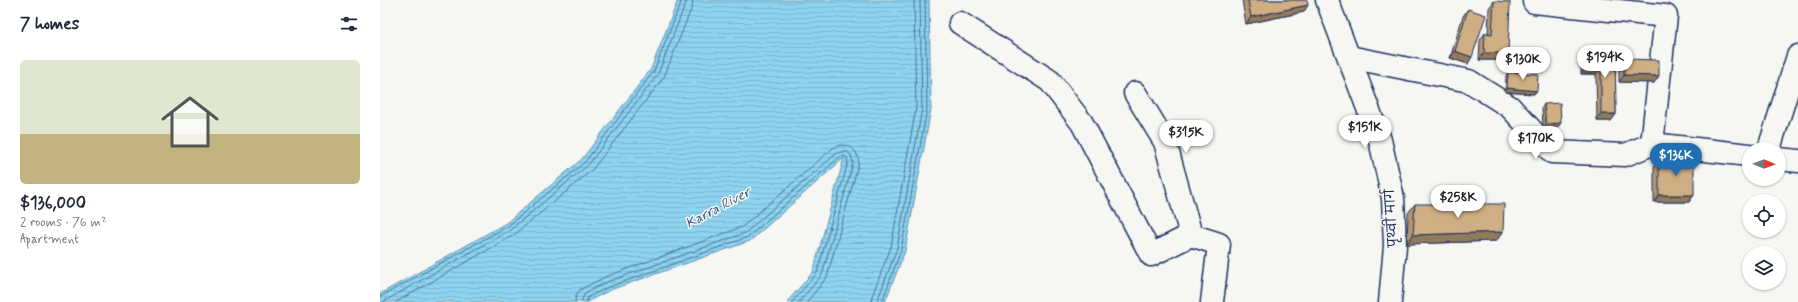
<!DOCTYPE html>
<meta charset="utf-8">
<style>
:root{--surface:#fff;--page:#f6f6f7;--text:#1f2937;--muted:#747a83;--accent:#1f6fb2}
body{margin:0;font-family:Mynerve,"Playpen Sans Deva",sans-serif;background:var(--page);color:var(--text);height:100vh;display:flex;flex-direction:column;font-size:15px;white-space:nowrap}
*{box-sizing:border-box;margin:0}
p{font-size:13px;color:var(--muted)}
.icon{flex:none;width:22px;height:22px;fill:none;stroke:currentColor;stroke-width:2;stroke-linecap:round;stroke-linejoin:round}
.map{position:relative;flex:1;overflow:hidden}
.drawer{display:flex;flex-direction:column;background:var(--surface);width:380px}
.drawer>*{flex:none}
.needle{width:26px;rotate:91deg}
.controls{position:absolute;left:1362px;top:142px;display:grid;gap:8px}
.controls a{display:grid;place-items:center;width:44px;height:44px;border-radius:50%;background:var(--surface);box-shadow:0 1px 3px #0004;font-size:20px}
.price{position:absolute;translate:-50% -34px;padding:0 9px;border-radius:14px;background:#fff;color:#222;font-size:13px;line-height:26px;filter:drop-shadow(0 1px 2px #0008)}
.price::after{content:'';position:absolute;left:50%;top:24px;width:12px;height:9px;margin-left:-6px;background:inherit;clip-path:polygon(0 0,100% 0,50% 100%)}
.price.current{background:var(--accent);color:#fff}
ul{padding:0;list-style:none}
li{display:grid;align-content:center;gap:8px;height:212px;padding:0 20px}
li span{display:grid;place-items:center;height:124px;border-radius:6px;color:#555}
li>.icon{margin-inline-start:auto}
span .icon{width:72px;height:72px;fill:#fffc;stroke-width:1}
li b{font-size:17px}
h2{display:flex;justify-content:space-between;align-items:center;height:48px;padding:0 20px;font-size:17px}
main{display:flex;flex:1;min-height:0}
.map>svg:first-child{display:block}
</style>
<main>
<section class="drawer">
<h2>7 homes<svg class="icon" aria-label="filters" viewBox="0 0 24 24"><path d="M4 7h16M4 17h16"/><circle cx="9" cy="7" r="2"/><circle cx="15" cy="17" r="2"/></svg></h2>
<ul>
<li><span style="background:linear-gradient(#dfe7d0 60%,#c2b280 0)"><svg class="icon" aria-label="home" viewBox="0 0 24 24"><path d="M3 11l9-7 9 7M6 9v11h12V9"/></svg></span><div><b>$136,000</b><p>2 rooms · 76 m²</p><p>Apartment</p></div></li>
</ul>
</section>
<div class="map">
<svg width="1418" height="302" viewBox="0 0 1418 302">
<defs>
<pattern id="water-rules" width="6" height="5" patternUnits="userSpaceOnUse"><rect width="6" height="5" fill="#8ed4ef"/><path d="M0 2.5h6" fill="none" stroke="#7ab6cf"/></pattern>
</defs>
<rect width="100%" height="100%" fill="#f6f6f2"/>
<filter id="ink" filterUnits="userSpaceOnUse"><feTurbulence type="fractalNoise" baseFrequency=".025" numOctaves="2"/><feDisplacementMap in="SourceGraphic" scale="8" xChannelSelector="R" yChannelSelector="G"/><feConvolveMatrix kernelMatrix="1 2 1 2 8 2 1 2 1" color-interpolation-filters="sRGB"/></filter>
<g filter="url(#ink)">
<!-- water -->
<polygon fill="url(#water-rules)" stroke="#6092b5" points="298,0 549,0 551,109 525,251 505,302 407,302 433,272 464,158 370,241 230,290 207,302 0,302 0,294 126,223 202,159 271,69"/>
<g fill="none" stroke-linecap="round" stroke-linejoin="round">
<!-- shore -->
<g stroke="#497198" stroke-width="1">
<polyline points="0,297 128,226 205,162 274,71 302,0"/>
<polyline points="3,302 130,230 208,165 278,74 307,0"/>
<polyline points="16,302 134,235 212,170 284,77 312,7 313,0"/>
<path d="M195 302 196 295 201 289 225 277 362 227 453 148C466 140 481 150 478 165L447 277 427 302"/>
<polyline points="201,302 205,293 227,282 365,233 457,153 466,151 471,155 473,163 442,275 419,302"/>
<polyline points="206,302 208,297 229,287 368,237 460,157 464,156 467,158 468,162 437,273 412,302"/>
<polyline points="491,302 492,296 511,247 536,108 534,0"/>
<polyline points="497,302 517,248 542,109 540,0"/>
<polyline points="502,302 521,250 547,109 545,0"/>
</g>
<defs>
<g id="street">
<polyline points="1154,2 1286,16 1272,144"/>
<polyline points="580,23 670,81 702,123 771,255 811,235 839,244 832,302"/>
<polyline points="969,57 1089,81 1130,107 1172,152 1245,155 1272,144 1369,155"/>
<polyline points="755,93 785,142 811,235"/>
<polyline points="1389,149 1418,56"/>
<polyline points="1399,159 1418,161"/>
</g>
<polyline id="secondary" points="947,0 1000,140 1013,198 1015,246 1010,302"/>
</defs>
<!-- street casing -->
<use href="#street" stroke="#1b2f5e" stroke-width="25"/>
<!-- secondary casing -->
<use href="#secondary" stroke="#1b2f5e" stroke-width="25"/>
<!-- street -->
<use href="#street" stroke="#f6f6f2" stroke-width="22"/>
<!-- secondary -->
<use href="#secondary" stroke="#f6f6f2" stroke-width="22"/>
</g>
<!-- wall -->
<g fill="#b39671" stroke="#1b2f5e">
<polygon points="862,0 927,0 924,12 866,24"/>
<polygon points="1114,1 1123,60 1099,60 1100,40 1105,33 1108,33 1109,8"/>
<polygon points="1088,9 1088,64 1070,58 1083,16"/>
<polygon points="1206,53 1235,53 1236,114 1231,121 1217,121 1216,74 1201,74 1201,60"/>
<polygon points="1244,59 1274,83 1239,82 1239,66"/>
<polygon points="1128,72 1157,91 1154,94 1125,92 1126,76"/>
<polygon points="1164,104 1178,127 1163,128 1162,108"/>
<polygon points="1279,159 1314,195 1309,202 1274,202 1274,166"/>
<polygon points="1035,204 1123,232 1116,241 1027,244 1028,213"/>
</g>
<!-- shaded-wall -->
<g fill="#927a5c" stroke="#1b2f5e">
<polygon points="928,5 924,12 866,24 871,17"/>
<polygon points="1075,51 1092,57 1088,64 1070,58"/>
<polygon points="1104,53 1128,53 1123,60 1099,60"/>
<polygon points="1206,67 1221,67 1216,74 1201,74"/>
<polygon points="1244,75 1279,76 1274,83 1239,82"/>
<polygon points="1127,88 1157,91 1154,94 1125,92"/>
<polygon points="1221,114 1236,114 1231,121 1217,121"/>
<polygon points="1181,123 1178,127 1163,128 1166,124"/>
<polygon points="1279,195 1314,195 1309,202 1274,202"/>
<polygon points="1123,232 1116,241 1027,244 1033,235"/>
</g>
<!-- building -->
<g fill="#d0ae83" stroke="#1b2f5e">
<polygon points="868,0 927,0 928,5 871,17"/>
<polygon points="1114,1 1130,2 1128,53 1104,53 1105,33 1112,34"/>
<polygon points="1088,9 1106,15 1092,57 1075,51"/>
<polygon points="1206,53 1235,53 1236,114 1221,114 1221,67 1206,67"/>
<polygon points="1244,59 1279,60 1279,76 1244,75"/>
<polygon points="1128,72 1158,74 1157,91 1127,88"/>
<polygon points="1180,103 1181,123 1166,124 1164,104"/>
<rect x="1279" y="159" width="35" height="36"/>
<polygon points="1035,204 1124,204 1123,232 1033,235"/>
</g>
</g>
<g text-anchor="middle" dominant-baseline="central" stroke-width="3" stroke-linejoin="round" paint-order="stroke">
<!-- street labels -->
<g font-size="13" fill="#1b2f5e" stroke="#f6f6f2">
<text transform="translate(1012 218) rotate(-94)">पृथ्वी मार्ग</text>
</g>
<!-- water labels -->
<g font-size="14" font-style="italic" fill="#385882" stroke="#f6f6f2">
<text transform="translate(338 208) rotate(-28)">Karra River</text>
</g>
</g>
</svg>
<div class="controls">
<a><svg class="needle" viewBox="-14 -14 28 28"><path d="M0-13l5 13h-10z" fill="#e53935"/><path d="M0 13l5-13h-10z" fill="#747a83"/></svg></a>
<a><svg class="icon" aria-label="locate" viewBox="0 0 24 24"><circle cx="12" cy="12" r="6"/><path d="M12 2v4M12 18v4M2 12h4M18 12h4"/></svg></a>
<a><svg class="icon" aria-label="layers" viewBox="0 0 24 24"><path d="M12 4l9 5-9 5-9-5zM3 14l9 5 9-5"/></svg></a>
</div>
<b class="price" style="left:1225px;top:79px">$194K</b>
<b class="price" style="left:1143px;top:81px">$130K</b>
<b class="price" style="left:985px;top:149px">$151K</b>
<b class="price" style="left:806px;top:154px">$315K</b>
<b class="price" style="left:1156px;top:160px">$170K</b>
<b class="price current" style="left:1296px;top:177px">$136K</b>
<b class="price" style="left:1078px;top:219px">$258K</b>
</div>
</main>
